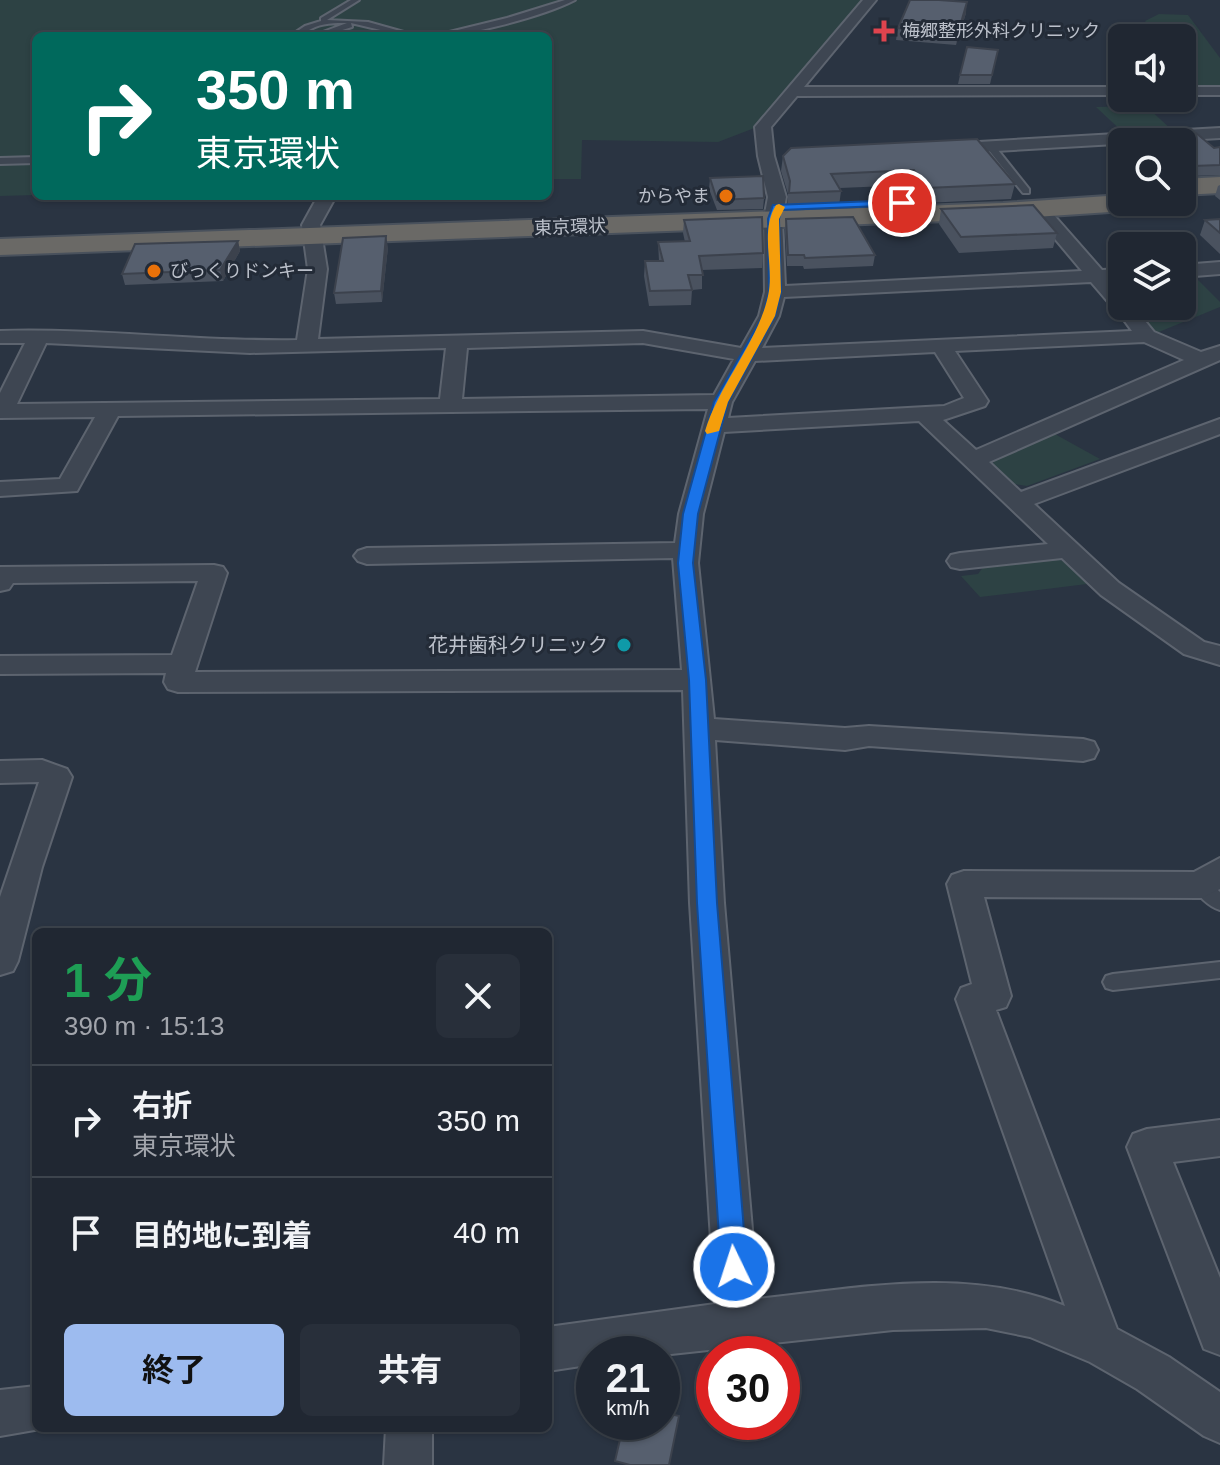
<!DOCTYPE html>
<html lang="ja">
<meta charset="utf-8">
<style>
body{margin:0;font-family:Helvetica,"Noto Sans JP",sans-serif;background:#282f3a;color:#f1f3f6;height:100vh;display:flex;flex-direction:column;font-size:30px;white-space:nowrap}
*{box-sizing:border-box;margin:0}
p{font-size:26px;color:#a2a5ac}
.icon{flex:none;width:44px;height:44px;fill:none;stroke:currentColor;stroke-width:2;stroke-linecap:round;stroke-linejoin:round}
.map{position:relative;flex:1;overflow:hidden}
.side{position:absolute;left:32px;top:928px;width:520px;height:504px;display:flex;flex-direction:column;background:#202732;border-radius:12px;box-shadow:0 2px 6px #0004,0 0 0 2px #3d444d}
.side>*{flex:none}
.hud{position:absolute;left:32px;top:32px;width:520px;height:168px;border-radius:12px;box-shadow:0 2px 6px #0004,0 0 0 2px #3d444d;background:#00695c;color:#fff;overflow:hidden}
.buttons{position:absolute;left:1108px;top:24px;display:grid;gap:16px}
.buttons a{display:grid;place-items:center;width:88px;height:88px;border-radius:12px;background:#202732;box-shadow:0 2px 6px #0004,0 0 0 2px #3d444d;font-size:40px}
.speed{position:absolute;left:576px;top:1336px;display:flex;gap:16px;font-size:40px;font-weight:700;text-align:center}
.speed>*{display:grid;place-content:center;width:104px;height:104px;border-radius:50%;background:#202732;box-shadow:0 2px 6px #0004,0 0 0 2px #3d444d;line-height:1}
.speed small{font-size:20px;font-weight:400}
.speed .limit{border:12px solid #d22;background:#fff;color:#111}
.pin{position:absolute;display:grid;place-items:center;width:68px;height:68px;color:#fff;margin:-34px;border:4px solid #fff;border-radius:50%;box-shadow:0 2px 8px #0007}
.me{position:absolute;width:88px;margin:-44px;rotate:356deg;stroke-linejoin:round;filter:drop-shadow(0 0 6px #0008)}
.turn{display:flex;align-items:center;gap:28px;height:168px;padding:0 32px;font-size:36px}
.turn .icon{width:104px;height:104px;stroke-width:2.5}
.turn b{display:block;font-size:56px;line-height:68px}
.round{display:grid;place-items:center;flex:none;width:84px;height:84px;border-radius:12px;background:#282f3a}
.headline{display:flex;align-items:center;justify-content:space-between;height:136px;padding:0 32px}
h1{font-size:48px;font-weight:700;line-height:60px;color:#1e9e55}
.cta{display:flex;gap:16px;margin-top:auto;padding:16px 32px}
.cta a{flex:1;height:92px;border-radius:12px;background:#9dbbef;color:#111;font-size:32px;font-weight:700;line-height:92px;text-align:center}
.cta a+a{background:#282f3a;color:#f1f3f6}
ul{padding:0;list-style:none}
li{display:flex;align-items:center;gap:24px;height:112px;padding:0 32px;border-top:2px solid #3d444d}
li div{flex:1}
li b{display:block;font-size:30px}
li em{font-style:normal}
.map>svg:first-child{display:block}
</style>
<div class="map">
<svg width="1220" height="1465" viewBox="0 0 1220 1465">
<rect width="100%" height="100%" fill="#2a3442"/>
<g fill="#2d4244">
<path d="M0,0h862l-105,127 -39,15 -136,-2 -1,39h-33v-143h-512v159l-36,1z"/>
<path d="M1159,14l29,1 32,43v31h-33l-5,-8v-43h-26l-11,-17z"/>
<path d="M1146,106l28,26 -48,3 -30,-28z"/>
<path d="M1194,276l26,26v5l-66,27 -22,-28h50v-29z"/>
<path d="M1053,433l47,26 -73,27 -13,-2 -21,-19 1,-6z"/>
<path d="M1054,558l14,5 19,21 -107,13 -19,-21 17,-2 6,-8z"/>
</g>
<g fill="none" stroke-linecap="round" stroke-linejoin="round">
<defs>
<g id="service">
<path d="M351,0h8l-32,20 41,2 50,14h-12l-55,-13 1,4 -29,9h-11l35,-13c-12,0 -25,0 -36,6 -9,4 -11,7 -21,7l15,-10 16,-5v-3z"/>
<path d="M565,0h10c-31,16 -106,36 -142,36l74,-18z"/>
<path d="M988,145h6l35,44v4h-6l-35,-44z"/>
<path d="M36,157v6l-36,1v-6z"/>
<path d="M1201,878l6,2 13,12v18c-11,-3 -23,-15 -28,-25l3,-5z"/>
<path d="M1220,962v16l-107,12 -7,-2 -3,-6 3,-6 7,-2z"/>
</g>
<g id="minor">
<path d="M863,0h13l-72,87h318v8l-325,1 -26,31 3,29 12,41 -4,22 3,67 297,-15 -52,-62 9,-5 6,1 57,65 20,-1v12h-11l11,13v12h10l-3,4h-14l-24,-28 -307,15 -5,19 -17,32 370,-17 -8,-11 10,-6 7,2 13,16 47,20 19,-6v14l-231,102 32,30 199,-73v15l-186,70 85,79 85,59 16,4v19l-36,-11 -83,-59 -39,-37 -102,11 -9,-2 -4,-6 4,-6 9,-2 88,-9 -129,-123 -195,11 -21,82 -5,49 16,156 131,9 24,-2 214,13 11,3 4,8 -4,8 -11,3 -214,-15 -24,4 -130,-10 9,163 34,396c101,-11 210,-33 307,7l-109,-307 5,-11 11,-4 -25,-100 5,-9 12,-4 230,1 26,-14v31l-19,9 -217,-1 27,99 -5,11 -10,3 121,319 52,28 51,35v51l-16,-7 -67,-47 -47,-27 -60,-25 -44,-9 -93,2 -231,25 -68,-1v10l-46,7v-44l167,-23 -25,-401 -7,-213 -505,2 -10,-3 -4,-7 2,-9 -166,1v-18l172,-1 26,-74 -185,2 -4,6 -9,2v-24l214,-2 9,2 4,6 -32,99 487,-2 -9,-112 -306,6 -9,-3 -4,-5 4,-5 9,-3 308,-5 4,-29 29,-105 -590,7 -41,75 -77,5v-14l60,-3 35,-62 -95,1v-25l25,-50h-25v-12c99,-3 198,11 297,9l11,-71 -6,-44 16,-29h18l-16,29 7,44 -9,70 325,-8 98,17 18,-32 6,-24 -1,-73 4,-22 -10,-41 -3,-29zM1144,342l40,18 -208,90 -33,-30 42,-14 3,-5 -33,-50zM46,343l204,10 196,-5 -6,51 -423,5zM643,343l91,16 -20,36 -252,4 5,-51zM935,352l29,46 -20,8 -216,12 4,-16 23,-41z"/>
<rect x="1182" y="87" width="38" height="8"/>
<path d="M1220,128v10l-276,16 -8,-5 8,-5z"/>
<path d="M1220,262v12l-38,3v-12z"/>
<path d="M42,760l25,9 5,8 -30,90 -24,94 -5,10 -13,4v-78l39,-115 -39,1v-22z"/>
<path d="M1220,1120v36l-47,6 47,116v77l-16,-6 -77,-202 6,-13 14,-5z"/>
<path d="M36,1386v42h10l-46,8v-46z"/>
<path d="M386,1428h46v37h-48z"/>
</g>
<g id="trunk">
<path d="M1220,177v16l-38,2v-16z"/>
<path d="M1122,195v7h31l-4,5 -9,3 -137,9 -1003,36v-16l1003,-36z"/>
</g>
</defs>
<use href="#service" stroke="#5d646f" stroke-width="4"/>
<use href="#minor" stroke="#5d646f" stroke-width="4"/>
<use href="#trunk" stroke="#49515c" stroke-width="4"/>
<use href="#service" fill="#3e4652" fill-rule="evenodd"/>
<use href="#minor" fill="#3e4652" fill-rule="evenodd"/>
<use href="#trunk" fill="#6a6966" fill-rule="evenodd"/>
</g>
<g fill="#4a525f">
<path d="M966,13l-10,32 -60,-5 2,-12z"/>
<path d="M998,50l-8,34h-32l2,-9z"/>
<path d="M1146,135l68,13 6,-1v28l-30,1 -8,-7v-27h-38z"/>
<path d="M791,148l224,36 -4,15 -87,4 -13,-18 -71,3 1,3 -2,15 -52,2 1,-14 -7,-23 2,-15z"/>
<path d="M710,178l54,20 -1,11 -46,1 -8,-21z"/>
<path d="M1220,185v15l-5,-4 3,-10z"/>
<path d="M941,209l116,24 -4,15 -94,5 -20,-29z"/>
<path d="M786,219l89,36 -2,11 -69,3 -1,-3h-16l-2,-36z"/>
<path d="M1220,219v35l-20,-19 5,-15z"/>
<path d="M684,220l79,33 -1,15 -60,2v19l-10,1 -1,15 -42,1 -5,-30 1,-15h14l-1,-19h27l-2,-9z"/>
<path d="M238,241l2,10 -17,30 -98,4 -3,-11z"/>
<path d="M388,247l-6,55 -46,2 -2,-11z"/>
</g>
<g fill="#3c424d">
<path d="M967,2l-1,11 -10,32 2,-12z"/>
<path d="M386,236l2,11 -6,55 -1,-11z"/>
<path d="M238,241l2,10 -17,30 -3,-11z"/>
</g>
<g fill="#565f6e" stroke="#3c424d" stroke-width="2">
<path d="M910,0h29l28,2 -9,31 -60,-5z"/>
<path d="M967,47l31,3 -6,25h-32z"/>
<path d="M1196,133l18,15 6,-1v18l-27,1 -8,-7h-3v-17h-28l-8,-7z"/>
<path d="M977,139l38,45 -89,4 -12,-18 -83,4 10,17 -52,2 1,-12 -7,-25 8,-8z"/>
<path d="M763,176l1,22 -47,2 -7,-22z"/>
<path d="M1033,205l24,28 -96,4 -20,-28z"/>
<path d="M762,217l1,36 -64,3 4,19h-15l4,15 -42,1 -5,-30h18l-5,-19 32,-1 -6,-21z"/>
<path d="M853,217l22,38 -70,3 -1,-3h-16l-2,-36z"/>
<path d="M1220,219v14l-15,-13z"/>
<path d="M386,236l-5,55 -47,2 9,-55z"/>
<path d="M238,241l-18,29 -98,4 13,-30z"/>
<path d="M662,1369l17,5 -9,40 9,2 -10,49h-39l-15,-4 9,-39h38z"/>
</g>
<path fill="#1a73e8" stroke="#114b97" stroke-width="2" d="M902,200l6,3 -2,2 -125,5 -2,9 2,73 -6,24 -47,86 -30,112 -5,49 13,117 11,223 30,364 -4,9 -9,4 -9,-4 -4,-9 -24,-364 -8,-223 -11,-117 5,-49 31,-112 49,-86 6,-24 -1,-73 5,-14z"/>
<path fill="#f59e0b" d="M779,204l6,3 -6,12 2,73 -6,24 -47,86 -9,29 -12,3 -2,-3c15,-48 53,-89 63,-135 7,-30 -9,-63 8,-91z"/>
<path fill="#e0444e" stroke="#232b37" stroke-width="3" d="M880 19h8v8h8v8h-8v8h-8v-8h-8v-8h8z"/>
<g fill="#e8710a" stroke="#232b37" stroke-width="3">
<circle cx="726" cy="196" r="8"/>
<circle cx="154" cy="271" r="8"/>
</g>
<circle fill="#0f9aa8" stroke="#232b37" stroke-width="3" cx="624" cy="645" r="8"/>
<g text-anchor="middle" stroke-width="6" stroke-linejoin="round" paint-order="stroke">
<g font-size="18" fill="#bcc1cb" stroke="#232b37" text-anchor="start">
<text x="902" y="37">梅郷整形外科クリニック</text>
<text x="710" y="202" text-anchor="end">からやま</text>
<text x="170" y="277">びっくりドンキー</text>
</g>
<g font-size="18" fill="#bcc1cb" stroke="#232b37">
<text transform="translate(570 227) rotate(-2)" y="6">東京環状</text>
</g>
<g font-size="20" fill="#bcc1cb" stroke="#232b37" text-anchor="end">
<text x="608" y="652">花井歯科クリニック</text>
</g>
</g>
</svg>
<div class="buttons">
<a><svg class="icon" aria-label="sound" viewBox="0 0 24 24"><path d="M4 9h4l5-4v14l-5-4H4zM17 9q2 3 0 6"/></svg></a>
<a><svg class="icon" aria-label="search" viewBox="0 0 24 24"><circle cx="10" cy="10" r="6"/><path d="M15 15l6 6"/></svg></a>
<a><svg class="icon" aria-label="layers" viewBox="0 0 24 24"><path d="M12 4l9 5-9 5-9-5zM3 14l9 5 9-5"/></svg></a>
</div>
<div class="speed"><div>21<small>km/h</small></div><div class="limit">30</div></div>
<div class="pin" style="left:902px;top:203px;background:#d93025"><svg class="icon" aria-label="arrive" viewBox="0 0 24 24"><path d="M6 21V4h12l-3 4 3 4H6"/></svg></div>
<svg class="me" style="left:734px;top:1267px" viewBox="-20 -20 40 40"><circle r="17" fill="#1a73e8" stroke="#fff" stroke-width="3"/><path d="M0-11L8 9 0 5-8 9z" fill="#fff"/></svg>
<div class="hud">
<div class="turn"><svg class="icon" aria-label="right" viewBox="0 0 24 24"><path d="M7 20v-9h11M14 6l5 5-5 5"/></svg><div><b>350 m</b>東京環状</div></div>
</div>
<section class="side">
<div class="headline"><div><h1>1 分</h1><p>390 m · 15:13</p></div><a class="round"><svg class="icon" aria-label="close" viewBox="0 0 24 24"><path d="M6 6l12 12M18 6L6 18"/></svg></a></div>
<ul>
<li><svg class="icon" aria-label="right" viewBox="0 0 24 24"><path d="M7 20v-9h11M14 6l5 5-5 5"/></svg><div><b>右折</b><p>東京環状</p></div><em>350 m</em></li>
<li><svg class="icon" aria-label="arrive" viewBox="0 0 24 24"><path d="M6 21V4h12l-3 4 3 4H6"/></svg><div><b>目的地に到着</b></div><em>40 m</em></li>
</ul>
<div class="cta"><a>終了</a><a>共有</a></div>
</section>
</div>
